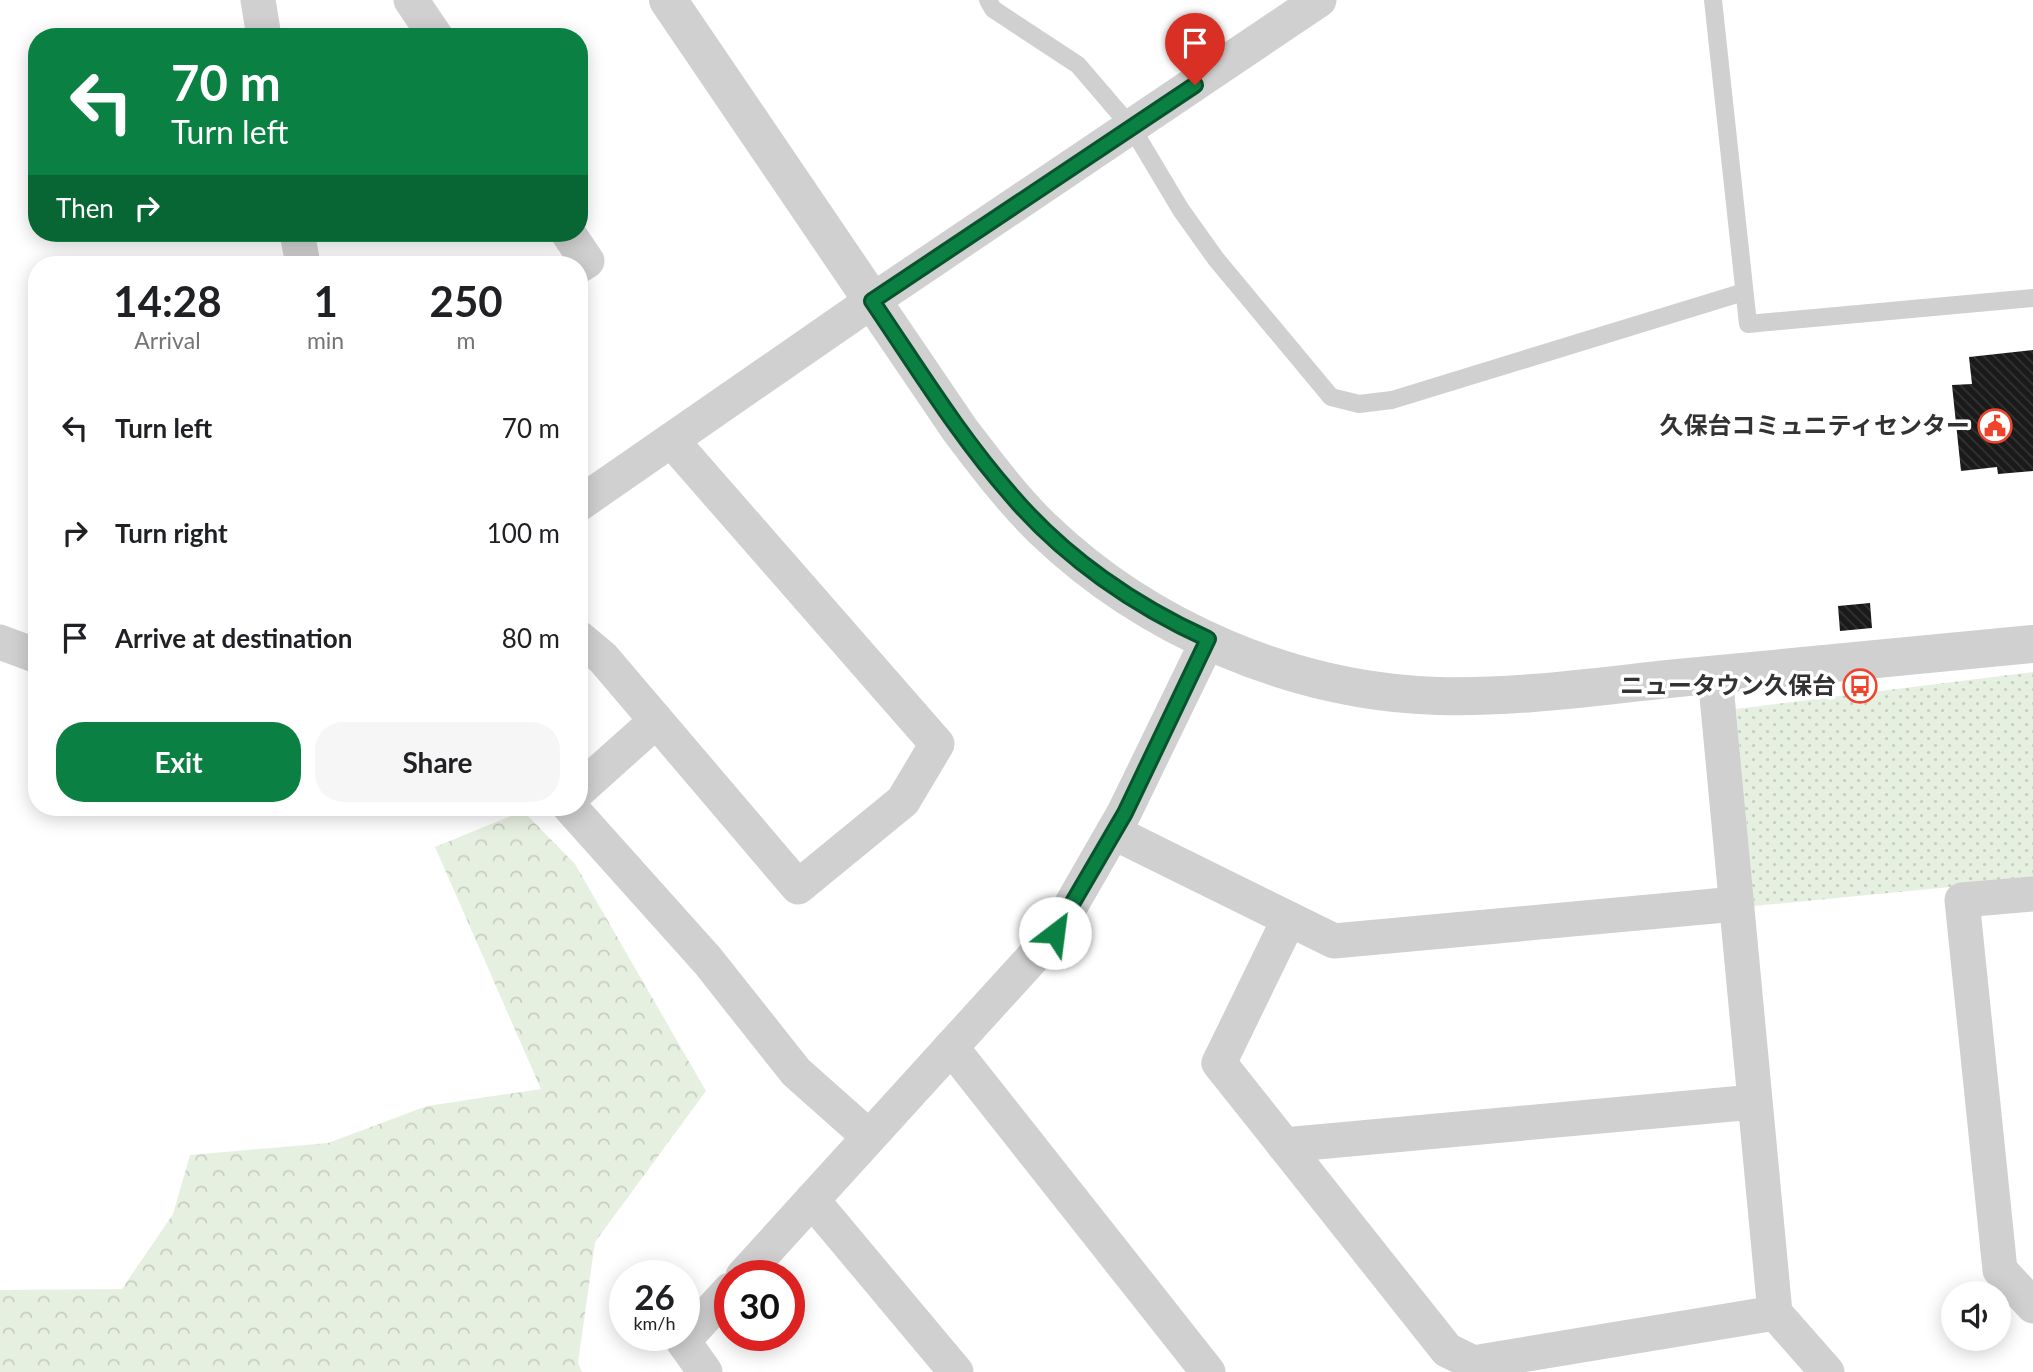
<!DOCTYPE html>
<meta charset="utf-8">
<style>
body{margin:0;font-family:Lato,"Noto Sans JP",sans-serif;background:#f6f6f6;color:#202124;height:100vh;display:flex;flex-direction:column;font-size:26px;white-space:nowrap}
*{box-sizing:border-box;margin:0}
p{font-size:23px;color:#757577}
.icon{flex:none;width:38px;height:38px;fill:none;stroke:currentColor;stroke-width:2;stroke-linecap:round;stroke-linejoin:round}
.map{position:relative;flex:1;overflow:hidden}
.sheet{position:absolute;left:28px;top:256px;width:560px;height:560px;display:flex;flex-direction:column;background:#fff;border-radius:28px;box-shadow:0 4px 18px #0003}
.sheet>*{flex:none}
.guide{position:absolute;left:28px;top:28px;width:560px;height:214px;border-radius:28px;box-shadow:0 4px 18px #0003;background:#0b8043;color:#fff;overflow:hidden}
.fabs{position:absolute;left:1941px;top:1281px;display:grid;gap:14px}
.fabs a{display:grid;place-items:center;width:70px;height:70px;border-radius:50%;background:#fff;box-shadow:0 4px 18px #0003;font-size:35px}
.speed{position:absolute;left:609px;top:1260px;display:flex;gap:14px;font-size:35px;font-weight:700;text-align:center}
.speed>*{display:grid;place-content:center;width:91px;height:91px;border-radius:50%;background:#fff;box-shadow:0 4px 18px #0003;line-height:1}
.speed small{font-size:18px;font-weight:400}
.speed .limit{border:10px solid #d22;background:#fff;color:#111}
.pin{position:absolute;display:grid;place-items:center;width:60px;height:60px;color:#fff;margin:-72px -30px;border-radius:50% 50% 50% 0;rotate:-45deg;box-shadow:0 0 7px #0007}
.pin .icon{rotate:45deg}
.me{position:absolute;width:77px;margin:-38px;rotate:30deg;stroke-linejoin:round;filter:drop-shadow(0 0 5px #0008)}
.turn{display:flex;align-items:center;gap:24px;height:147px;padding:0 28px;font-size:32px}
.turn .icon{width:91px;height:91px;stroke-width:2.5}
.turn b{display:block;font-size:49px;line-height:60px}
.then{display:flex;align-items:center;height:66px;padding:0 28px;background:#0003;gap:14px;font-size:26px}
.eta{display:flex;justify-content:space-evenly;align-items:center;height:119px;text-align:center}
.eta b{font-size:42px;font-weight:700;line-height:49px}
.action{display:flex;gap:14px;margin-top:auto;padding:14px 28px}
.action a{flex:1;height:80px;border-radius:28px;background:#0b8043;color:#fff;font-size:28px;font-weight:700;line-height:80px;text-align:center}
.action a+a{background:#f6f6f6;color:#202124}
ul{padding:0;list-style:none}
li{display:flex;align-items:center;gap:21px;height:105px;padding:0 28px}
li div{flex:1}
li b{display:block;font-size:26px}
li em{font-style:normal}
.map>svg:first-child{display:block}
</style>
<div class="map">
<svg width="2033" height="1372" viewBox="0 0 2033 1372">
<defs>
<pattern id="grass-dots" width="8" height="8" patternUnits="userSpaceOnUse" patternTransform="scale(1.75)"><rect width="8" height="8" fill="#e6f0e1"/><path d="M2 2h.1M6 6h.1" fill="none" stroke="#c6cec2" stroke-width="1.8" stroke-linecap="round"/></pattern>
<pattern id="forest-crowns" width="20" height="18" patternUnits="userSpaceOnUse" patternTransform="scale(1.75)"><rect width="20" height="18" fill="#e6f0e1"/><path d="M2 6a3 3 0 1 1 6 0M12 15a3 3 0 1 1 6 0" fill="none" stroke="#c6cec2"/></pattern>
<pattern id="building-back-hatch" width="6" height="6" patternUnits="userSpaceOnUse" patternTransform="scale(1.75)"><rect width="6" height="6" fill="#1a1a1a"/><path d="M-1 5l2 2M0 0l6 6M5-1l2 2" fill="none" stroke="#333"/></pattern>
</defs>
<rect width="100%" height="100%" fill="#fff"/>
<path fill="url(#grass-dots)" d="M2033,672v207l-279,27 -18,-197z"/>
<path fill="url(#forest-crowns)" d="M523,811l52,53 131,227 -111,151 -17,121 4,9h-582v-82l122,-1 51,-75 17,-59 138,-12 99,-37 114,-17 -106,-242z"/>
<g fill="url(#building-back-hatch)">
<path d="M2033,350v121l-35,3 -1,-7 -36,4 -9,-86 20,-1 -3,-27z"/>
<path d="M1870,603l2,25 -32,3 -2,-25z"/>
</g>
<g fill="none" stroke-linecap="round" stroke-linejoin="round">
<g stroke="#d0d0d0" stroke-width="18">
<path d="M988,0l5,9 85,56 54,63 49,82 35,49 115,138 28,7 33,-4 352,-108"/>
<path d="M1713,0l35,324 285,-26"/>
</g>
<g stroke="#d0d0d0" stroke-width="35">
<path d="M258,0l6,37"/>
<path d="M411,0l25,37"/>
<path d="M297,233l6,31"/>
<path d="M568,233l19,28 -8,5"/>
<path d="M579,504l293,-203 447,-301"/>
<path d="M579,638l24,20 195,229 105,-86 34,-57 -265,-303"/>
<path d="M0,642l37,14"/>
<path d="M1715,675l60,638 52,59"/>
<path d="M579,790l77,-69"/>
<path d="M570,807l138,154 88,111 72,64"/>
<path d="M1113,832l221,109 402,-37"/>
<path d="M2033,894l-71,6 38,370 33,36"/>
<path d="M1289,919l-70,144 228,287 26,13 302,-50"/>
<path d="M951,1047l257,325"/>
<path d="M1284,1145l470,-43"/>
<path d="M812,1200l144,172"/>
<path d="M743,1276l312,-343 69,-120 84,-173"/>
<path d="M705,1372l-22,-31 47,-51"/>
</g>
<path stroke="#d0d0d0" stroke-width="38" d="M668,0l292,430c26,34 52,69 83,99 104,100 251,163 396,167 79,2 160,-10 239,-18 118,-11 237,-23 355,-34"/>
</g>
<g fill="none" stroke-linecap="round" stroke-linejoin="round">
<defs>
<path id="route" d="M1055,933l70,-120 83,-174c-73,-33 -143,-81 -196,-143 -53,-60 -95,-129 -140,-195l323,-216"/>
</defs>
<use href="#route" stroke="#07532c" stroke-width="18"/>
<use href="#route" stroke="#0b8043" stroke-width="12"/>
</g>
<defs>
<symbol id="civic-ring" viewBox="-11 -11 22 22"><circle r="9.5" fill="#fff" stroke="#f1442d" stroke-width="1.5"/><path d="M-.6-6.5H3V-4.5H.6V-3L4-1V1h2V6H-6V1h2V-1L-.6-3ZM-1.2 2.5V6h2.4V2.5Z" fill="#f1442d"/></symbol>
<symbol id="bus-ring" viewBox="-11 -11 22 22"><circle r="9.5" fill="#fff" stroke="#f1442d" stroke-width="1.5"/><path d="M-5-6H5V4H4V6H2V4H-2V6H-4V4H-5ZM-3.5-4V0h7V-4ZM-3.5 1.2v1.5H-2V1.2ZM2 1.2v1.5H3.5V1.2Z" fill="#f1442d"/></symbol>
</defs>
<g fill-rule="evenodd">
<use href="#civic-ring" x="1976" y="407" width="38" height="38"/>
<use href="#bus-ring" x="1841" y="667" width="38" height="38"/>
</g>
<g text-anchor="middle" stroke-width="7" stroke-linejoin="round" paint-order="stroke">
<g font-size="24" font-weight="bold" fill="#333" stroke="#fff" text-anchor="end">
<text x="1970" y="434">久保台コミュニティセンター</text>
<text x="1836" y="694">ニュータウン久保台</text>
</g>
</g>
</svg>
<div class="fabs">
<a><svg class="icon" aria-label="sound" viewBox="0 0 24 24"><path d="M4 9h4l5-4v14l-5-4H4zM17 9q2 3 0 6"/></svg></a>
</div>
<div class="speed"><div>26<small>km/h</small></div><div class="limit">30</div></div>
<div class="pin" style="left:1195px;top:85px;background:#d93025"><svg class="icon" aria-label="arrive" viewBox="0 0 24 24"><path d="M6 21V4h12l-3 4 3 4H6"/></svg></div>
<svg class="me" style="left:1055px;top:933px" viewBox="-20 -20 40 40"><circle r="19" fill="#fff"/><path d="M0-13L10 11 0 6-10 11z" fill="#0b8043"/></svg>
<div class="guide">
<div class="turn"><svg class="icon" aria-label="left" viewBox="0 0 24 24"><path d="M17 20v-9H6M10 6l-5 5 5 5"/></svg><div><b>70 m</b>Turn left</div></div>
<div class="then">Then<svg class="icon" aria-label="right" viewBox="0 0 24 24"><path d="M7 20v-9h11M14 6l5 5-5 5"/></svg></div>
</div>
<section class="sheet">
<div class="eta">
<div><b>14:28</b><p>Arrival</p></div>
<div><b>1</b><p>min</p></div>
<div><b>250</b><p>m</p></div>
</div>
<ul>
<li><svg class="icon" aria-label="left" viewBox="0 0 24 24"><path d="M17 20v-9H6M10 6l-5 5 5 5"/></svg><div><b>Turn left</b></div><em>70 m</em></li>
<li><svg class="icon" aria-label="right" viewBox="0 0 24 24"><path d="M7 20v-9h11M14 6l5 5-5 5"/></svg><div><b>Turn right</b></div><em>100 m</em></li>
<li><svg class="icon" aria-label="arrive" viewBox="0 0 24 24"><path d="M6 21V4h12l-3 4 3 4H6"/></svg><div><b>Arrive at destination</b></div><em>80 m</em></li>
</ul>
<div class="action"><a>Exit</a><a>Share</a></div>
</section>
</div>
